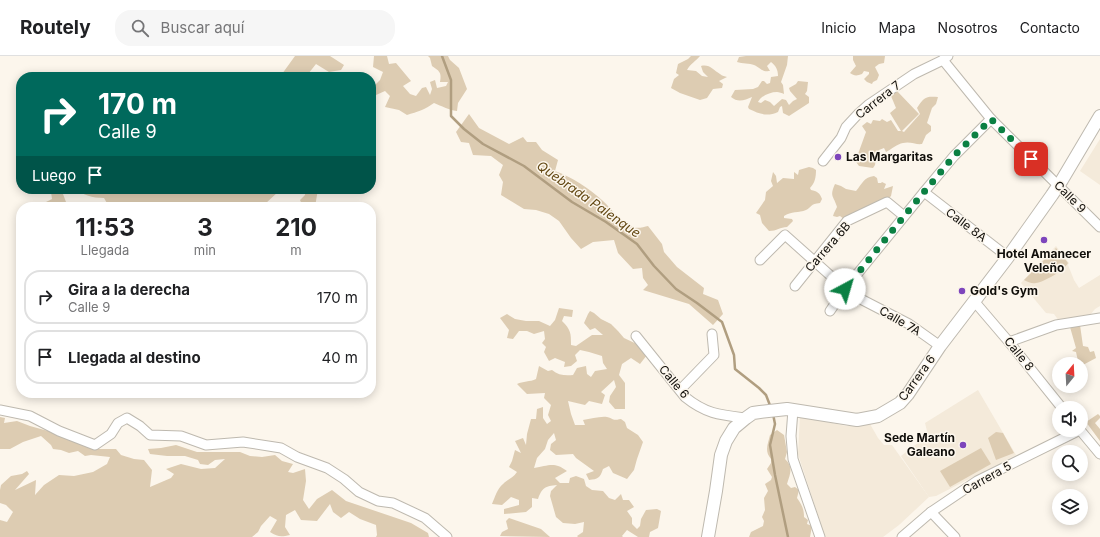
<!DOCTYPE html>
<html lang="es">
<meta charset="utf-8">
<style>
body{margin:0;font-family:Inter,sans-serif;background:#f6f6f6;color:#202124;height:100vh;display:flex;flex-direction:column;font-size:15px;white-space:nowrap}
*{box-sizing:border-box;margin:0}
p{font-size:13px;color:#757577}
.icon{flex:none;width:22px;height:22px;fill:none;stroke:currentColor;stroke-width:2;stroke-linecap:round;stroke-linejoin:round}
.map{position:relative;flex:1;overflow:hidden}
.panel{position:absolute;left:16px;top:146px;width:360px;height:196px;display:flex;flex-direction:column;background:#fff;border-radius:16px;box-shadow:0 2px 10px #0003}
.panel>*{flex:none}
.guide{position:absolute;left:16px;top:16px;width:360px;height:122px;border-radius:16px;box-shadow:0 2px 10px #0003;background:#00695c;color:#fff;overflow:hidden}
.needle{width:26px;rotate:18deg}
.controls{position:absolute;left:1052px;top:301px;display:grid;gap:8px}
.controls a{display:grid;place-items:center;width:36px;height:36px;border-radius:50%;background:#fff;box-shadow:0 2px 10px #0003;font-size:20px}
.pin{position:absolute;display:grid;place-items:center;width:34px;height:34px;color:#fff;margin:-17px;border-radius:8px;box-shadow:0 2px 6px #0006}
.me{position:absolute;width:44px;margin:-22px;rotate:39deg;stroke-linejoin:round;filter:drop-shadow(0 0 3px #0008)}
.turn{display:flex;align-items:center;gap:14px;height:84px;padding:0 16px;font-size:18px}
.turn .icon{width:52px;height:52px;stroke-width:2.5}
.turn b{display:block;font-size:28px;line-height:34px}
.then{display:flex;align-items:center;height:38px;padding:0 16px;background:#0003;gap:8px;font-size:15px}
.eta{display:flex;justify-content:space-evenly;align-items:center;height:68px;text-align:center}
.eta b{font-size:24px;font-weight:700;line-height:28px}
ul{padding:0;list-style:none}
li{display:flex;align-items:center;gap:12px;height:54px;margin:0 8px 6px;padding:0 8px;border:2px solid #e0e0e0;border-radius:16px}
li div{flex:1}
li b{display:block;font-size:15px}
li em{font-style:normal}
header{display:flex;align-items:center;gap:24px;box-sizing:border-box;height:56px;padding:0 20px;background:#fff;border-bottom:1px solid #e0e0e0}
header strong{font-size:19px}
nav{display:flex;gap:22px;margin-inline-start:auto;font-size:14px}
.search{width:280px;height:36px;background:#f6f6f6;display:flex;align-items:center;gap:10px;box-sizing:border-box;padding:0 14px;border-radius:16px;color:#757577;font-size:15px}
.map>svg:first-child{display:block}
</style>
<header>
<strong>Routely</strong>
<div class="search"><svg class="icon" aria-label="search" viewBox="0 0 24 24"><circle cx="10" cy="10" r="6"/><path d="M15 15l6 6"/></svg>Buscar aquí</div>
<nav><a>Inicio</a><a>Mapa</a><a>Nosotros</a><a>Contacto</a></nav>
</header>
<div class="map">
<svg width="1100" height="481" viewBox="0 0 1100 481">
<rect width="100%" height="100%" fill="#fcf6ec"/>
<g fill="#f4eada">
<path d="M1100,83v46l-20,-14z"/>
<path d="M1056,190l13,17 -1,2 6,15 5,8 21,-13v31l-5,3 -5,6 -31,6 -5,-7 -8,-1 -25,-30z"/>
<path d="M978,334l38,65 -80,41 -7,1 -28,-41 27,-21 -3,-12z"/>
<path d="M800,360l46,10 24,-2 8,14 6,7h8l37,52 -30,28 -16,12h-58l-27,-83z"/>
</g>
<g fill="#ddccb2">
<path d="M295,0h35l14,9 -3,5 -12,2 -13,-8 -8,10 -1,3h-24l-1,-3z"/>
<path d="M374,0h13l2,8 7,-1 15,18 -8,5 7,8 6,2 6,-8 4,-1 4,8 2,-6 -2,-7 5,-2 2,8 9,-2 2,-4h-8c2,-10 -1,-11 -8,-16l-2,-8 -2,-2h20l2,4 9,8 8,21 -9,14 -1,8c-9,-1 -15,-5 -23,-8 -8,6 -17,9 -27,12l-8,-5 -14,-3 5,-11 -5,-5 -9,4 -4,-7 8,-8 3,-8 -10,-5z"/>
<path d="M691,0h9c-4,5 -10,8 -13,14l9,1 6,5 6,1 -5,-5 -2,-6c9,-2 12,4 19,8 2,2 5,2 7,3l-8,4 4,3 -1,4 -9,1 -6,9 -7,2 -20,-7 -9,-5 3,-9 5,-4 -3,-2 2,-9 10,-5z"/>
<path d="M746,0h42l-1,9 -6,17 2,3 1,9c-2,-1 -5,-2 -7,-2 -7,0 -16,4 -19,10l3,1 4,-3 5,2 4,4 8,-7 4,1 3,5 4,-4 4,-2 -7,-8 -1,-3 7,-4 2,-3 10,1 -1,9 -2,3 4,3v6l-20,13 -6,-3 -1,-7 -2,1 -2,5c-11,5 -18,2 -29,-3l-1,-2 4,-10c-7,3 -14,6 -21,0l4,-7 18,-1 5,-2 4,-6h2l3,3 3,-1 1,-6 7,-1c0,-6 -2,-10 -7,-14l-4,4 3,5c-9,1 -9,-3 -16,-6 -4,-2 -12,-1 -17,-3l2,-5z"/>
<path d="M853,0h32l-1,7 -5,1 -4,3 4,8 -2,5 -4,2 -1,2 -5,-2 -3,-3 5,-5v-2l-5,-1 -2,3c-5,2 -8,2 -12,-1l6,-7 -3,-6z"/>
<path d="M897,35l22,23 -17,17 2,1 16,-18 -3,-6c7,-11 9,-12 21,-11l-2,7 -4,4 -5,15 4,3v5l-5,4 -4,9c-6,1 -12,-3 -19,-1 -6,1 -11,6 -17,9l-2,-4 -5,2 -3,7 -1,8 -2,3 -14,-2 -5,-7 4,-5 8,-22 -4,-6 5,-4 4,2 2,-4 7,1 2,-2 5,3 4,-2 7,11h3l-11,-18 6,-5 -5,-12z"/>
<path d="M469,58l10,14 30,16 14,-7 4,5h9l6,8 16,10 -3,11c17,6 34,17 48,30 10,9 16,21 30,26 4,2 11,0 15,-1l14,18 2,8 13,15 27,21 -1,6 15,6 5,14 -10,11 -24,-21 -46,-14 5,-5 -5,-7 -1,-10 -9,1 -15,-16 -4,-13 -21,2 -12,7 -10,-11 -12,-17 -10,-7 -13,-4 -12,-1 -23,-14 2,-13 -4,-7 4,-10 -12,-9 -18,-1 -4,-12 -8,-1 -5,-10z"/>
<path d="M809,111l4,1 3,2c0,7 -1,13 -6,18l1,2c6,1 9,3 11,9l-2,4c-10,1 -8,4 -14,7 -7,3 -15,1 -22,6v2l8,1 1,2 -6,6c-7,0 -10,4 -18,4l-7,-8 -2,-8 -4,-2 9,-13 1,-8 7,-6 -2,-5 2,-9 3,4 1,7 6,-5 11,1v-7l4,3 1,-5z"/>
<path d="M874,120l3,2 1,5h3l1,-1 4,2 -2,5 9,-3 -2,10 -5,5 -42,18 -4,-3 -3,1 -4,-1 1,-3 3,-6c-3,-11 -8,-10 -2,-23l6,2 5,3 10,2c6,-7 8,-14 18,-15z"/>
<path d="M74,133h212l3,2h-10l-14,13 -8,3h-153l4,-2 -4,-7c-13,0 -19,-3 -30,-9z"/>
<path d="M305,133h13l-3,18h-12l-3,-7 5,-5z"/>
<path d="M51,136l12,2 3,8 5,5h-29l2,-4 8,-4z"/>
<path d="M1056,192l12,15c-3,7 -24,19 -32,20 -4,1 -8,-1 -12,-3z"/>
<path d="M559,252l14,2 -1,7 -8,-1 -2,5c9,9 9,12 9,24l5,1 16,-11h11l-8,-7 -5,2 -6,-7 4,-9 2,-3 4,2 7,6 10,5 7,7 6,7 17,8 6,9 -7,9 -9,-6 -9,6 -3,11 6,8v26h-10l-6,-7 1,-6 6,-9 -2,-7 -13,12 4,3 -3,9 -13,-3 -4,4 -17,-4 3,13 4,11h10l-2,-5c8,-1 17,-4 24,-3 8,2 4,4 14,2l4,3 2,6 11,7 5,7 -6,17 -3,11 -7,9 -14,-6 -4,-7 -6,3c-3,9 -5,10 -14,11l-3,-6 8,-3 -18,-13 -3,-4 -17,1 -6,-5 1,-6 5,-4 -2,-7 -6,7 -3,9 -8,9 -3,10c14,-2 20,-7 33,3l-12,7 5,5h9l1,-5 6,-2 8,3 2,7 6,4 11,1 6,7 6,2 6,-6 2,6h6l5,7 -7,4 5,7v6l5,5 3,-3 1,-7 5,-9 11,-1 4,2 -3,17 -8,4 -1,5h-11l-11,-7 -5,6 1,1h-45l-1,-1 6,-4 1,-10 -9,2 -12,-1 -7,-6 -6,-21 1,-5 6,-6c-12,1 -15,3 -19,14l-6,-1v9l-6,5 -22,2v-5l15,-4v-5l-8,-3 -9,8 -10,-1c3,-7 5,-15 11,-20 5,-5 9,-5 14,-12l-8,-5 3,-6 3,-11 6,3 -6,-12 8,-3 3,7 1,-11 4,-15h5l1,-10 6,-2v11l4,6 4,-3 -3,-6 3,-10 -7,-7 1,-5 -18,1 -10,-10c6,-3 13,-2 19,-5l3,-13 9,5 4,-1c6,5 13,6 21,5l4,-7 9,-2 1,8 4,3 4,-6 12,-2 -4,-6 -1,-7 -13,-4 -9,-2 -5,5 2,6 -6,5 -7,1 1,-5 -10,-4 -6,3 -5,-9 2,-5 -4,-4 3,-4 -1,-8 -10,3 -7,-3h-8l-6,8 -6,-1 2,-8 -9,-12 7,-4 8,5 11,2h13l11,5 5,-6z"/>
<path d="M1080,269l3,21 5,1 2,5 4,-1 2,7 -15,8v-2h-8l5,-3 -2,-9 -4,-1 4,-3 -6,-21z"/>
<path d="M1098,358l2,2v2l-5,5 5,6v12l-14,-19z"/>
<path d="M0,361l5,1 -1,5 13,-2 13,5 18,5 46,18h22l5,6 13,4 10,1 8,10 -2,17 21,-9 3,-4 -8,-5 15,-5 20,5 14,-1 10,-9 -10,1 -7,5 -8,-1 -2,-4 -13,-4h-18l-17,-2 -2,-5 13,-1 15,-3 21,7h43l10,4 12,1 13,-2 7,6 11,3 -5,8 5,1 12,-4 1,12 -3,19 6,9 8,-10 15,-9 14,11 65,22 17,10 1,4h-53l1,-2 -1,-10 -16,-6 -11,-7 -8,6 -8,-6 -3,-8 -13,17 -16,-1 -6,-10 -9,5 -1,12 5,8c-9,2 -12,2 -20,-3l7,-12 -7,-4 -9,10 -3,6 -6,5h-252v-17l7,2 6,-10 -7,-7 -6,-2v-13l1,-5 10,-9 11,-2 5,-3 2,3 -14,16 21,-10 -1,15 9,-10 15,-10 15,1 19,-4 14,-8 3,-7 -19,-2 -6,1 -7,-5 -9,2 -8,-3 -8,-1 -2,-4 -10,-9 -18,6 -13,7h-10z"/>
<path d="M777,374l7,5 3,17 -2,7c9,8 5,15 2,25l4,4 4,-1 4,3 -2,8c5,7 7,11 7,19l4,3 -1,4 5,2 -2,11h-61l2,-5 12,-6 1,-5 -2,-4 3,-7 -1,-12 4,-7 -3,-7 6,-4 1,-3 -5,-8 4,-6v-4c-7,-8 -3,-15 -1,-24z"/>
<path d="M996,376l7,1 11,20 -18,7 -8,-22z"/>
<path d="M981,392l10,16 -41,23 -10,-16z"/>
<path d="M509,462l32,11 9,8 -50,-1 2,-4 6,-3 -2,-8z"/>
</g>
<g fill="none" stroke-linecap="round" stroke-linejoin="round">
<g stroke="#b09e80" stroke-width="2.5">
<path d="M442,0l9,24v36l13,13 19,15 41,22 48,36 34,20 31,22 17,22 22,23 21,14 25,19 12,33 1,14 24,19 7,7 5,13"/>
<path d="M773,358l2,10 -5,21 5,30 13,62"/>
</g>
<defs>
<g id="minor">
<path d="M943,4l48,59 109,108"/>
<path d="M823,105l18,-23 5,-11 13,-14 9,-8 46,-31 29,-14 5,-4"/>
<path d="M924,136l84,65"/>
<path d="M760,204l25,-25 66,59 58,30 31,22"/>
<path d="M795,230l52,-65 40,-19 17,14"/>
<path d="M974,245l35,41 53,66"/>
<path d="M830,255l15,-22 79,-97 30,-36 37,-37"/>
<path d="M636,280l49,61c21,17 35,18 61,21"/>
<path d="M1009,286l47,-17 44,-7"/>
<path d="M680,334l34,-35 -2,-21"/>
<path d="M0,354l30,6 29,15 36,14 16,-11 7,-11 9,-5 13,8 10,9 31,1 25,9 37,-3 38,6 16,9 30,11 17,11 15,13 19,9 15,2 32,15 22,19"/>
<path d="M793,354l-2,26 2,23 27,78"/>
<path d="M1080,374l20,24"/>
<path d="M931,456l24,25"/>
<path d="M902,481l29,-25 46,-31 103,-51"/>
</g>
<path id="secondary" d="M708,481l8,-46 5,-36 5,-14 8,-13 12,-10 7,-5 7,-1 27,-3 70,11 21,-4 22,-13 8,-9 32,-48 68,-89 44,-62 10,-15 38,-64"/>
</defs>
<use href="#minor" stroke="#beb9af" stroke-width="11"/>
<use href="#secondary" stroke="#beb9af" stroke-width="14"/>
<use href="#minor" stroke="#fff" stroke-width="9"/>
<use href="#secondary" stroke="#fff" stroke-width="12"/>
</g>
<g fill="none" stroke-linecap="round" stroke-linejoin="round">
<path stroke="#0b8043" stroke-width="7" stroke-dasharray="0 12.6" d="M845,233l69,-85 40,-48 37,-37 40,40"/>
</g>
<g fill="#7d45bc" stroke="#fcf6ec" stroke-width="1.5">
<circle cx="838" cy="101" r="4"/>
<circle cx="1044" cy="184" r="4"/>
<circle cx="962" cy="235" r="4"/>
<circle cx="963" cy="389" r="4"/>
</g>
<g text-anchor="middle" stroke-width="3" stroke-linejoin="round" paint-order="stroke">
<g font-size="12" fill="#100e0a" stroke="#fcf6ec">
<text transform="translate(878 44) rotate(-38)" y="4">Carrera 7</text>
<text transform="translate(1070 141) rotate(45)" y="4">Calle 9</text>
<text transform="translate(966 169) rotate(37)" y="4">Calle 8A</text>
<text transform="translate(828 191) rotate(-49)" y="4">Carrera 6B</text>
<text transform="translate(900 265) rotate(30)" y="4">Calle 7A</text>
<text transform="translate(1019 298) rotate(51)" y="4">Calle 8</text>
<text transform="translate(917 322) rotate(-54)" y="4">Carrera 6</text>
<text transform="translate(674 326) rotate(50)" y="4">Calle 6</text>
<text transform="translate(987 422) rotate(-29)" y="4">Carrera 5</text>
</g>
<g font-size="12" font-weight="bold" fill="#100e0a" stroke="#fcf6ec" text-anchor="start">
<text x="846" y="105">Las Margaritas</text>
<text x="1044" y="202" text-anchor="middle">Hotel Amanecer<tspan x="1044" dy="14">Veleño</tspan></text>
<text x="970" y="239">Gold's Gym</text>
<text x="955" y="386" text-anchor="end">Sede Martín<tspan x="955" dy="14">Galeano</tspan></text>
</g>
<g font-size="13" font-style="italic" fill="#634813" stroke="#fcf6ec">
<text transform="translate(589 143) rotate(35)" y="5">Quebrada Palenque</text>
</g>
</g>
</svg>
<div class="controls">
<a><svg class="needle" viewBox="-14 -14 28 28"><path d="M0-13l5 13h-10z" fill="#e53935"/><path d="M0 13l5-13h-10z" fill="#757577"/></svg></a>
<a><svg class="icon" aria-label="sound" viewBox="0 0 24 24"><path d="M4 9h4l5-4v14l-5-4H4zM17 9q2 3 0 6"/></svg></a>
<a><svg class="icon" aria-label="search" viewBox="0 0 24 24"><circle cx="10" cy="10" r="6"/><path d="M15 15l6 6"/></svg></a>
<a><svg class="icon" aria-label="layers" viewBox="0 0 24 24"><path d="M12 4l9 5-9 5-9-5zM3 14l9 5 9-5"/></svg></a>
</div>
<div class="pin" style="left:1031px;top:103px;background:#d93025"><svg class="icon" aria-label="arrive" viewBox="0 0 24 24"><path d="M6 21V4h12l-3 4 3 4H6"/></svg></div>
<svg class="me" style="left:845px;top:233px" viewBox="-20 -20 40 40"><circle r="19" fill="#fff"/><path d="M0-13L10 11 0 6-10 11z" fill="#0b8043"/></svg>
<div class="guide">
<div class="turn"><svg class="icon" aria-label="right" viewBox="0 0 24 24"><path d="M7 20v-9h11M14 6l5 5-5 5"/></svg><div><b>170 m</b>Calle 9</div></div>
<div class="then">Luego<svg class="icon" aria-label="arrive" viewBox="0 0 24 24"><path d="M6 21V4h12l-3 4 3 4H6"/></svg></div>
</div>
<section class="panel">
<div class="eta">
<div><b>11:53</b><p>Llegada</p></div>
<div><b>3</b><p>min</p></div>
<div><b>210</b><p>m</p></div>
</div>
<ul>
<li><svg class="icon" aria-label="right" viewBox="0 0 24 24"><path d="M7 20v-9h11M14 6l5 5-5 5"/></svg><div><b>Gira a la derecha</b><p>Calle 9</p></div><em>170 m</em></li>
<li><svg class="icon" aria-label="arrive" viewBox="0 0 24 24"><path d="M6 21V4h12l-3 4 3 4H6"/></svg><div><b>Llegada al destino</b></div><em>40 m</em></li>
</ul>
</section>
</div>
